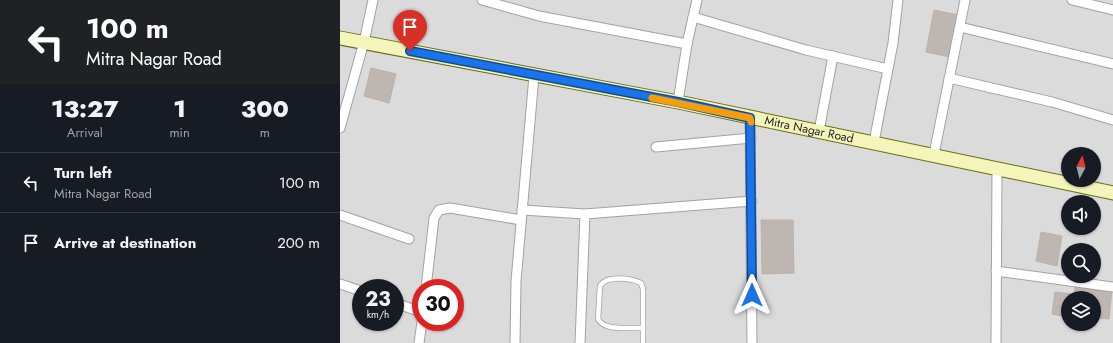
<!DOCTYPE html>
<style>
body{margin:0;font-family:Jost,sans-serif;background:#242831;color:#f1f3f6;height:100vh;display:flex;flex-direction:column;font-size:15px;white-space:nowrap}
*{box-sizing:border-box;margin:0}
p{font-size:13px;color:#9ea1a6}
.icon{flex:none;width:22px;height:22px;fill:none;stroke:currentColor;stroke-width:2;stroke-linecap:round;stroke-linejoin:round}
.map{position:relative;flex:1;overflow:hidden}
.details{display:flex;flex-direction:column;background:#171b24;width:340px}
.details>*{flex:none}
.top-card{background:#202124;color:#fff;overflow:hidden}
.needle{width:26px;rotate:7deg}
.buttons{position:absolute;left:721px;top:147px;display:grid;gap:8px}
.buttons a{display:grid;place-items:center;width:40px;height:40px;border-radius:50%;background:#171b24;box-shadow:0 1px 3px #0004;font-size:20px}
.speed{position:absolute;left:12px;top:279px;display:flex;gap:8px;font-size:20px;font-weight:700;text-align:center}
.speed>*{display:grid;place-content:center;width:52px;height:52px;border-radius:50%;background:#171b24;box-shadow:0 1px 3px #0004;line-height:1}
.speed small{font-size:10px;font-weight:400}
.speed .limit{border:6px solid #d22;background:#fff;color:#111}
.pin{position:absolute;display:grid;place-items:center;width:34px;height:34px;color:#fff;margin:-41px -17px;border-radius:50% 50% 50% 0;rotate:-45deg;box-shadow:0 0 4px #0007}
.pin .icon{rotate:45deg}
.me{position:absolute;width:44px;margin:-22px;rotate:0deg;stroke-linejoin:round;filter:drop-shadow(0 0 3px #0008)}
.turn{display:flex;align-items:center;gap:14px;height:84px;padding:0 20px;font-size:18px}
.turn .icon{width:52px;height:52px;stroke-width:2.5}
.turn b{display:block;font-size:28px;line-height:34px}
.eta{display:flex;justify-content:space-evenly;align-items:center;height:68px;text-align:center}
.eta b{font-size:24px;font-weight:800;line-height:28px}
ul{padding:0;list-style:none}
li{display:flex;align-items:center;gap:12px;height:60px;padding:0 20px;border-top:1px solid #363941}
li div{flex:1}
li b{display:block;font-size:15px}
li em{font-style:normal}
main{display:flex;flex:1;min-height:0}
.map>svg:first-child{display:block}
</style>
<main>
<section class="details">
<div class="top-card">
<div class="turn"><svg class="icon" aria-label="left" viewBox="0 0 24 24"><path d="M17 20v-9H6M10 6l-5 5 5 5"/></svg><div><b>100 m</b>Mitra Nagar Road</div></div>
</div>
<div class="eta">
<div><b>13:27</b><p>Arrival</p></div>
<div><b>1</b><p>min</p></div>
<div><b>300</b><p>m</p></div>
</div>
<ul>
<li><svg class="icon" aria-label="left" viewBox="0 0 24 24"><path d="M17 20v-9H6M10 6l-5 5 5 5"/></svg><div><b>Turn left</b><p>Mitra Nagar Road</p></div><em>100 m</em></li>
<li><svg class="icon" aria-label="arrive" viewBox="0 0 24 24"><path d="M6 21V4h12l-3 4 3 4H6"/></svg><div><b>Arrive at destination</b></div><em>200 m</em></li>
</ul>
</section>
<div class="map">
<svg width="773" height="343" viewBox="0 0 773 343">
<rect width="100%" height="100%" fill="#eeeae4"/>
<path fill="#dcdbdb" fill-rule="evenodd" d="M0,0h773v343h-773zM728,154h26v26h-26zM728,202h26v26h-26zM728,250h26v26h-26zM21,288h34v34h-34zM81,288h34v34h-34zM728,298h26v26h-26z"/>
<g fill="#beb6b1" stroke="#bfb1a8">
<path d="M594,10l24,5 -8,42 -24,-5z"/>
<path d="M31,68l25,6 -7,29 -25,-7z"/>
<path d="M421,220h32l1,53 -32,1z"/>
<path d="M701,232l21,4 -5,30 -21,-5z"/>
<path d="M735,285l37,4 -3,30 -15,-1v-20h-20z"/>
<path d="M715,292l16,2 -1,4h-2l-1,19 -15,-3z"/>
</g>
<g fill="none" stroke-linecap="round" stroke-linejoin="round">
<defs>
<path id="lane" d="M302,328c-12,-1 -37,4 -44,-9l2,-33c6,-11 31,-8 41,-3l2,6v54"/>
<g id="street">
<path d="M142,0l57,16 148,28"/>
<path d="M732,0l41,10"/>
<path d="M353,17l113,33 82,19"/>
<path d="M620,27l153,37"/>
<path d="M609,78l103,24 61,18"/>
<path d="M338,102l9,-58 10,-44"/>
<path d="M410,118l2,225"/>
<path d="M0,128l24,-86 9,-42"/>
<path d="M479,131l14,-75"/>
<path d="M534,142l19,-99 5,-43"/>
<path d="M316,147l95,-9"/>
<path d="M594,154l31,-154"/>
<path d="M182,210l63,4 167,-13"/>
<path d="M0,215l69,24"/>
<path d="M656,271l117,16"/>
<path d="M0,284l21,7"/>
<path d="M86,288l8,-70 5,-8 11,-2 71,12"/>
<path d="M55,303l26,9"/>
<path d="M79,343l3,-21"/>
<path d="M175,343l1,-62 18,-205"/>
<path d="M240,343l5,-129"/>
<path d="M656,343l1,-174"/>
</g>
<g id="secondary">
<path id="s1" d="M0,38l338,64 435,91"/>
</g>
</defs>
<use href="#lane" stroke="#a2a2a2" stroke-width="6"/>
<use href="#street" stroke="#a2a2a2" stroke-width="11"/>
<use href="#secondary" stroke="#656d0c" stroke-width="15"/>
<use href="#lane" stroke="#fff" stroke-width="4.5"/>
<use href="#street" stroke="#fff" stroke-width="9"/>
<use href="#secondary" stroke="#f3f5bb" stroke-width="13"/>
</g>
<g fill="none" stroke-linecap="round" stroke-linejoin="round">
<defs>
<path id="route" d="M70,51l268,51 72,16 2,177"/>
</defs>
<use href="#route" stroke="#114b97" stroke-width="10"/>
<use href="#route" stroke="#1a73e8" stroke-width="7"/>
<path stroke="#f59e0b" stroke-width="7" d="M312,98l98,20 1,4"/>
</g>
<g text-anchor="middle" stroke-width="3.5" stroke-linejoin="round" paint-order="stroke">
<g font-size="12" fill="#1e1e1e" stroke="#fff">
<text dy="4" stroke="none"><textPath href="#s1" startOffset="478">Mitra Nagar Road</textPath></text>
</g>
</g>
</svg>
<div class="buttons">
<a><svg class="needle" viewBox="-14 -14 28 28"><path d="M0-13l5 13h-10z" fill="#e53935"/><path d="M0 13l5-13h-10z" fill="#9ea1a6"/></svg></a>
<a><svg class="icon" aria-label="sound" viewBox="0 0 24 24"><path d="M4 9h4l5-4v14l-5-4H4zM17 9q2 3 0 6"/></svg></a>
<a><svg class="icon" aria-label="search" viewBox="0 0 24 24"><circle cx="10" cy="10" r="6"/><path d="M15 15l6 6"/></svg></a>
<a><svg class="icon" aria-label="layers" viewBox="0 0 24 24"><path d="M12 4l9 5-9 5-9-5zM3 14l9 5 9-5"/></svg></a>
</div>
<div class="speed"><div>23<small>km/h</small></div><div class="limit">30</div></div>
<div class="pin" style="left:70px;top:51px;background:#d93025"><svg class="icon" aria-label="arrive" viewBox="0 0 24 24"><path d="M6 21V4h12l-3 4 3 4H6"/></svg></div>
<svg class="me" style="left:412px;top:295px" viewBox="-20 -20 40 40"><path d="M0-17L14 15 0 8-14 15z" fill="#1a73e8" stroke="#fff" stroke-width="4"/></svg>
</div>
</main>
